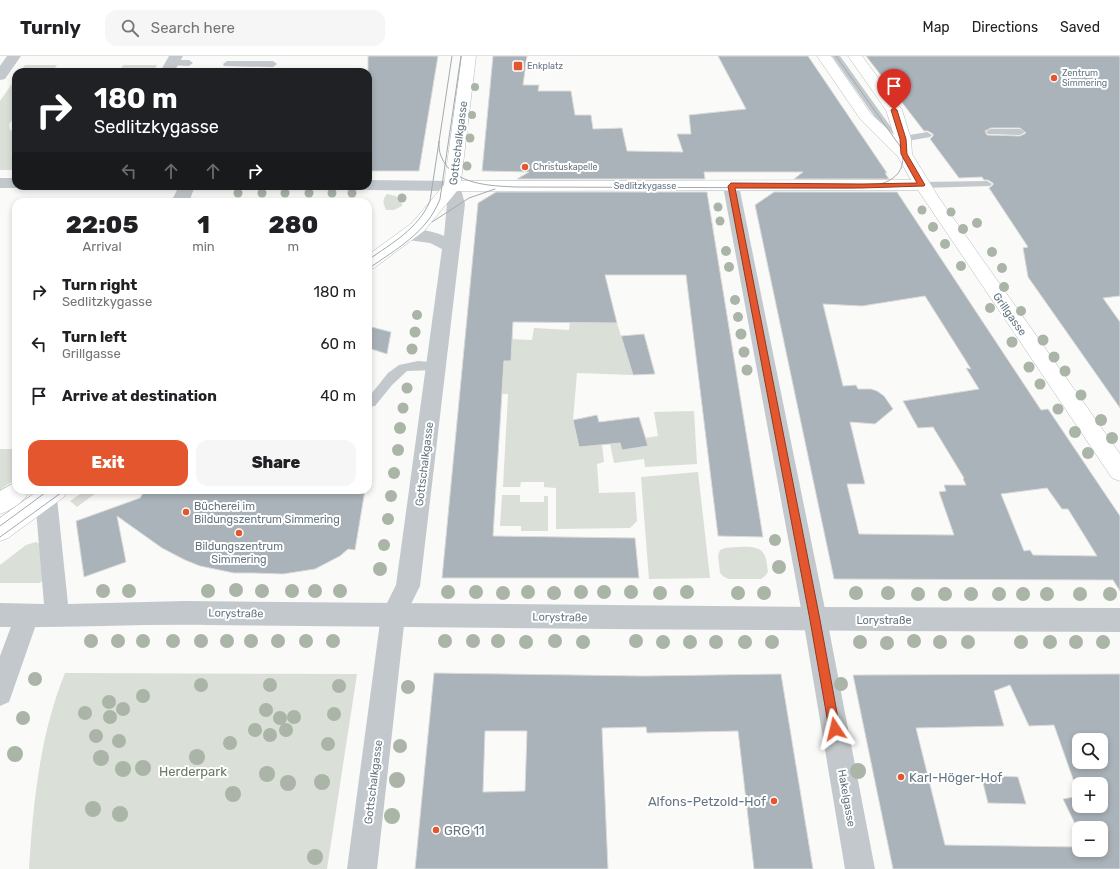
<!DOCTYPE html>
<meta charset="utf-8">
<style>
body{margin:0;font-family:Rubik,sans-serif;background:#f6f6f6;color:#202124;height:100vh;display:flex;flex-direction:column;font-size:15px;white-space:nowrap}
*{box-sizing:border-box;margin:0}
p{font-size:13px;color:#757577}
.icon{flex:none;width:22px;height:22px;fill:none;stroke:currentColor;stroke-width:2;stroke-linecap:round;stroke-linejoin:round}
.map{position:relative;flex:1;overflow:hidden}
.panel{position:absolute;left:12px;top:142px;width:360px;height:296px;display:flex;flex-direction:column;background:#fff;border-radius:12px;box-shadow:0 2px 6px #0003}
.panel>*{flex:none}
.guide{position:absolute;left:12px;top:12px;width:360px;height:122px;border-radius:12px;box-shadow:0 2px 6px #0003;background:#202124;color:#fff;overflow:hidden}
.tools{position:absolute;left:1072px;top:677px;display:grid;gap:8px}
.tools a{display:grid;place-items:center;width:36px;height:36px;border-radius:8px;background:#fff;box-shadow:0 2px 6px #0003;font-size:20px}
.pin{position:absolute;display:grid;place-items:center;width:34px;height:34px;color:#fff;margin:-41px -17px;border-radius:50% 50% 50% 0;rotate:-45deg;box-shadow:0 0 4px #0007}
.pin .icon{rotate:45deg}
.me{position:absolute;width:44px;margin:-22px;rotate:350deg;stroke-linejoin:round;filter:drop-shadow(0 0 3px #0008)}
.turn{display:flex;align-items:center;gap:14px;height:84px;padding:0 16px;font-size:18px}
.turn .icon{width:52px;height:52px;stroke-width:2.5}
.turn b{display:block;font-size:28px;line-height:34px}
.lanes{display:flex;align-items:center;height:38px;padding:0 16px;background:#0003;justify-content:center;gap:20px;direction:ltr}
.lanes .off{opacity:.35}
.eta{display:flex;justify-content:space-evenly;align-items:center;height:68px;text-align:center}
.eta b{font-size:24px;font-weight:800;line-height:28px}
.action{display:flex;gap:8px;margin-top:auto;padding:8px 16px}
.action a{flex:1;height:46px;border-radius:12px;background:#e4572e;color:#fff;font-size:16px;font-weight:800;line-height:46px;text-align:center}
.action a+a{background:#f6f6f6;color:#202124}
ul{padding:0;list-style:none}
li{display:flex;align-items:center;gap:12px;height:52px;padding:0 16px}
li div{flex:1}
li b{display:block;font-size:15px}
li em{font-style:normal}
header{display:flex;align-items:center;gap:24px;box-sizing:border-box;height:56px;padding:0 20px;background:#fff;border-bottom:1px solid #e0e0e0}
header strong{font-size:19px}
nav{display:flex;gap:22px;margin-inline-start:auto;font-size:14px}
.search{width:280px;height:36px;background:#f6f6f6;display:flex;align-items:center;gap:10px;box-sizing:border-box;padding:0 14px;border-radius:12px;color:#757577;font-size:15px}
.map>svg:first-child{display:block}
</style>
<header>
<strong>Turnly</strong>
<div class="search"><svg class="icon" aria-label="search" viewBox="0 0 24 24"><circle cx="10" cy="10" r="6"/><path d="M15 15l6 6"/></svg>Search here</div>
<nav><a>Map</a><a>Directions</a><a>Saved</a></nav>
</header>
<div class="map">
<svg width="1120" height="813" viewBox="0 0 1120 813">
<rect width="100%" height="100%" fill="#fafaf8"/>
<g fill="#dadfd7">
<path d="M25,9h32l-5,7h-32z"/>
<path d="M123,9h34l-4,7h-34z"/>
<path d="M16,22v37l-7,9 1,6 6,2v13l-5,9h5v16h-16v-69z"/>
<path d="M387,138l9,2 6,8v2l-8,4h-8c-3,-7 -4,-10 1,-16z"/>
<path d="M570,266l47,1 16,52 -56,-2 -4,47 6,27 23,-3 2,18 -7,2 2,29 36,-1 2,29 -7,7 -74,1v-41l-12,-1v-5h-23l-1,5h-17l5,-93h-6l4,-55 26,1 2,-12 35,2z"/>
<path d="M694,355l3,53 -52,3 -1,-8 -30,4 -4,-19 10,-2 2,8 25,-4 -2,-8 13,-2 -4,-24z"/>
<path d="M0,393h16v30l-16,11z"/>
<path d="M698,416l12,106 -61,1 -8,-102z"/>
<path d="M86,434h14l-23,17 -7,-6z"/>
<path d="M502,439h18v7h24v-6h4v35h-27v-5h-21z"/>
<path d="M36,486l4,2 3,36 -3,3h-40v-18l26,-20z"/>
<path d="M725,492c10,0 33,-5 39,6 3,5 3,12 4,18l-3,4 -4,3h-32l-5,-2 -4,-4 -2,-17 2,-6z"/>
<path d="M65,617l292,1 -30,195h-298c4,-66 11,-135 36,-196z"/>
</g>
<g fill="#aab3b9" stroke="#dcdcda" fill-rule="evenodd">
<path d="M368,0h70l-19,115h-51z"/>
<path d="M493,0h34l-4,29h16l-1,6h33l4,24h16l2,14 29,-1 5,23 56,1 -6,-18h14l-2,-19 57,-6 -28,-53h90l79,117h-2l4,6h-95l9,-7h-99l1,7h-188l12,-7 -47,-1z"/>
<path d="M866,0h254v240l-17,2 17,24v86l-92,-131 -5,-29 5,-1 -39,-59 4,-3v-2l-5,-3h-4l-2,-3 -23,1 -29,-39 3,-3v-2l-5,-3h-4zM991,72h29l6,5 -6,3 -33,-1 -2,-4z"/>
<path d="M496,136h211l56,345 -45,-1 -32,-261h-81l12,48 -104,-1 -2,39h-7l-11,175 142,2 4,40h-197l36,-375z"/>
<path d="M774,136h123l144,218 7,-1 72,107v75l-7,-11 -279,-1 -79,-374zM925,240l46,73 -5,-1 13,21 -76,12 15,27 15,-1 31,51 -1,1 3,6h-22l2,6 -7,1 15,43 -95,-1 -12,-50h18l-15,-62 25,2 18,-15 -9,-13 -7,-5 -6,-2h-13l-2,-4 -13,1 -20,-82 39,2zM1047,432l15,21h6l29,47 -64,-1 -3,-5 -6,1 -23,-57z"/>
<path d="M368,270l23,6 -4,22 -19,-6z"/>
<path d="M644,278l11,40 -22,1 -12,-39z"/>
<path d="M597,359l2,7 40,-5 9,29 -26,4 -2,-7 -41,4 -6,-27z"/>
<path d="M145,434h220l-10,60 -7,-1 -8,7 -25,13 -32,5 -30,-1h-19l-34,-7 -15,-6 -23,-12 -45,-32 9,46 -42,15 -8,-56 64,-23z"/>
<path d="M434,617l210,3 137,-2 32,195h-59l-16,-138 -91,2 -1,-6 -44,1 6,141h-193zM485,675h42l-2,60 -42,1z"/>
<path d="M1120,618v195h-227l-40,-194zM1010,629l19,41 25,-1 25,71v-12h22v22h-22v-10l-16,3 16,33v-4h22v22h-22v-3l-134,-2 -29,-117 88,-2 -10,-35zM1079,684h22v22h-22z"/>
<path d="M981,719l37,2 8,27 -38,-1z"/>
</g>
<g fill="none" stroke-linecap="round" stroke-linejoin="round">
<defs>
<g id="secondary">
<path d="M462,0h14l-15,125 450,-1 -13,-23 -37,-37 -44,-64h14l40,58 23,21 -8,-25 -38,-54h14l40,54 9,29 1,15 27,44 181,256v27l-8,-3 -194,-288 -461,1 -33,40 -50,37 -6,2v-15l44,-32 32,-38z"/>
<path d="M16,426v8h14c-5,11 -18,20 -30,24v-23z"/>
<path d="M39,434h28l-3,7 -56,41 -8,3v-23z"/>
</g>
</defs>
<use href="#secondary" stroke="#b3babf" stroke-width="1"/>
<g fill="#c3c8cc" fill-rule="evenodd">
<path d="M832,0h8l58,81 29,-5 5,3 -2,2 -28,5 4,5 -2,2h-6l-5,-6 -2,-1 -1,-3z"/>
<path d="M172,4h17l4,3 -4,3 -20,-1 -1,-2z"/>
<path d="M227,5h46l4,3 -4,3 -49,-1 -1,-2z"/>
<path d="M991,73h29l5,3 -5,3 -32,-1 -2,-2 2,-2z"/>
<path d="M987,125l5,3 -2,2 -68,2 -5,-3 5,-3z"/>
<path d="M418,305l22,2 2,3 -2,3 -4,1 -29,1 -15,14 -17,21 -7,1v-9l20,-25 11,-8z"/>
</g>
<g fill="#c3c8cc" fill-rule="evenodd">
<path d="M7,0h14l-16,23 -5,1v-14z"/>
<path d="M169,0h14l-9,16h-14z"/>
<path d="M0,122h16v8h6l-6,2h-16z"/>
<path d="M368,124l84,1 6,1 2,4 5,18 -45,382 -15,30 -28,253h-30l34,-254 15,-30 46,-336 -12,-6 -29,-4 -3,-4 3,-4c13,-4 31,0 43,5l3,-32 -2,-13 -77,-1 -6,-1 -2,-3h8z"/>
<path d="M731,125l6,1 2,4 88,433 48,250h-30l-42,-250 -80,-433 2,-4z"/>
<path d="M179,130h16l-6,16h-18z"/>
<path d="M27,548l9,4 3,8 -30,86 -9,4v-50l18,-48z"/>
</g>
<path fill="#c3c8cc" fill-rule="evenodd" d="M42,434l12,1 3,7 11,106 117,-3 630,6 305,1v24c-304,-1 -608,-4 -912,-7 -69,-1 -139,3 -208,2v-24l44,1 -9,-106 3,-7z"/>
<use href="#secondary" fill="#fff" fill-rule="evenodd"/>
<g stroke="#a2aab0" stroke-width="1">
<path d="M439,85c0,5 0,11 2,15 11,29 50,30 76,31l333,1c26,-1 59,-5 52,-39l-66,-93"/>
<path d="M432,166l37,-24 26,-9"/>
<path d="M368,204c24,-17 50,-31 62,-59l22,-145"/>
<path d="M368,213c28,-20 59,-36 72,-70l21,-143"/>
<path d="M0,470l49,-36"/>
<path d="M0,481l65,-47"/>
</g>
</g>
<g fill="#aab4a7">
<circle cx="475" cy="31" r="4"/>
<circle cx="472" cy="59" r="4"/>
<circle cx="470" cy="82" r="4.5"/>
<circle cx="467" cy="110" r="4.5"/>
<circle cx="238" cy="137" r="4.5"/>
<circle cx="262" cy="137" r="4.5"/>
<circle cx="285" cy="137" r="4.5"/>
<circle cx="309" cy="137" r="4.5"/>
<circle cx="332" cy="137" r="4.5"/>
<circle cx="352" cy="137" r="4.5"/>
<circle cx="402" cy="142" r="4.5"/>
<circle cx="718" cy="151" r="4.5"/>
<circle cx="922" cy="154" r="4.5"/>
<circle cx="951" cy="156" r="4.5"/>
<circle cx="720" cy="165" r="4.5"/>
<circle cx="977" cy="167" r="5"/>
<circle cx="933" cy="171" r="5"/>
<circle cx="963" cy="173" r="5"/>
<circle cx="945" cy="188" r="5"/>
<circle cx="726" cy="195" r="5"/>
<circle cx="992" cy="196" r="5"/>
<circle cx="961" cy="210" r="5"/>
<circle cx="729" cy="211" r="5"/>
<circle cx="1002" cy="212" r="5"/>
<circle cx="1004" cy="231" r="5"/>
<circle cx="735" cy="244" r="5"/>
<circle cx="990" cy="252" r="5"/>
<circle cx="1021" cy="255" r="5"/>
<circle cx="417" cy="259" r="5"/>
<circle cx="738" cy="261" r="5"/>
<circle cx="415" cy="276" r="5.5"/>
<circle cx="741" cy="278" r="5.5"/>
<circle cx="1043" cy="284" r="5.5"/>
<circle cx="1012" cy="286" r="5.5"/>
<circle cx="412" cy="293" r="5.5"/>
<circle cx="744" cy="296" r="5.5"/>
<circle cx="1054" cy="301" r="5.5"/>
<circle cx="1029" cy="311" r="5.5"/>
<circle cx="747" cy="314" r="5.5"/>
<circle cx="1065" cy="315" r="5.5"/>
<circle cx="1040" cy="328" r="5.5"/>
<circle cx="407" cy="332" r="5.5"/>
<circle cx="1081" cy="339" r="5.5"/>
<circle cx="403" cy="352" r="5.5"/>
<circle cx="1058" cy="353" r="5.5"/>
<circle cx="1101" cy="364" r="6"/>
<circle cx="400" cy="372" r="6"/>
<circle cx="1075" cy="376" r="6"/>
<circle cx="1112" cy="382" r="6"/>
<circle cx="398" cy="394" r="6"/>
<circle cx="1088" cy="397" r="6"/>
<circle cx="394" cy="417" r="6"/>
<circle cx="391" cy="440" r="6"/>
<circle cx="388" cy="463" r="6"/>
<circle cx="775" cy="484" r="6"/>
<circle cx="384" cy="489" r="6"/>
<circle cx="779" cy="511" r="7"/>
<circle cx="380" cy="513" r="7"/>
<circle cx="236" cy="534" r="7"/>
<circle cx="103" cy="535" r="7"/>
<circle cx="129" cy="535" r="7"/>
<circle cx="208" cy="535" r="7"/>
<circle cx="262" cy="535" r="7"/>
<circle cx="292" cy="535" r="7"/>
<circle cx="315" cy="535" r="7"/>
<circle cx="340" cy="535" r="7"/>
<circle cx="448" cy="536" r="7"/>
<circle cx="476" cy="536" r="7"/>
<circle cx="528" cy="536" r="7"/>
<circle cx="581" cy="536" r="7"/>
<circle cx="604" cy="536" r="7"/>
<circle cx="631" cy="536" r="7"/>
<circle cx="687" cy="536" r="7"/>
<circle cx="503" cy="537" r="7"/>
<circle cx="554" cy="537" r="7"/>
<circle cx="660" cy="537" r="7"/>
<circle cx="738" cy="537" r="7"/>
<circle cx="764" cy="537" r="7"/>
<circle cx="856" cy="537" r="7"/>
<circle cx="888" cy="537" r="7"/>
<circle cx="918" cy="538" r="7"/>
<circle cx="945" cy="538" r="7"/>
<circle cx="971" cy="538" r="7"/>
<circle cx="999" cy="538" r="7"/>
<circle cx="1023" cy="538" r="7"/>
<circle cx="1047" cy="538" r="7"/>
<circle cx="1080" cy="538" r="7"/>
<circle cx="1110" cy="538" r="7"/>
<circle cx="91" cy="585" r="7"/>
<circle cx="118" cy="585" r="7"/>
<circle cx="143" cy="585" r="7"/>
<circle cx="173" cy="585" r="7"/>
<circle cx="201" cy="585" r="7"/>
<circle cx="227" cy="585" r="7"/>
<circle cx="251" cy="585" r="7"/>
<circle cx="278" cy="585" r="7"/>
<circle cx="306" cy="585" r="7"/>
<circle cx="333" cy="585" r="7"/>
<circle cx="445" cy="585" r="7"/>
<circle cx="473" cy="585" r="7"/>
<circle cx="498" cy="585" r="7"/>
<circle cx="555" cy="585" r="7"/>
<circle cx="636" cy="585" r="7"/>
<circle cx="914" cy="585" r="7"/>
<circle cx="526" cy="586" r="7"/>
<circle cx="583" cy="586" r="7"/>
<circle cx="663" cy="586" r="7"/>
<circle cx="690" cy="586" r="7"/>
<circle cx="716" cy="586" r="7"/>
<circle cx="745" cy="586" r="7"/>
<circle cx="772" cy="586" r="7"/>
<circle cx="860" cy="586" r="7"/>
<circle cx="940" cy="586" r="7"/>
<circle cx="968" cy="586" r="7"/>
<circle cx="1021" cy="586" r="7"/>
<circle cx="1050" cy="586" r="7"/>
<circle cx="1076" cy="586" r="7"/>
<circle cx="1103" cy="586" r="7"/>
<circle cx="887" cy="587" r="7"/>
<circle cx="35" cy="623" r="7"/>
<circle cx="841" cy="628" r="7"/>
<circle cx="201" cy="629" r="7"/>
<circle cx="270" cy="629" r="7"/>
<circle cx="339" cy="630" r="7"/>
<circle cx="408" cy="631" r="7"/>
<circle cx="143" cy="640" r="7"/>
<circle cx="109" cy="646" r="7"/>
<circle cx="123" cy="653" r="7"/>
<circle cx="266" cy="654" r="7"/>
<circle cx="85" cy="657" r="7"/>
<circle cx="334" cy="658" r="7"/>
<circle cx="110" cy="661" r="7"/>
<circle cx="294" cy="661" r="7"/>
<circle cx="23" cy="662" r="7"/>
<circle cx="280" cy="662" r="7"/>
<circle cx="255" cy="674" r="7"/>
<circle cx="286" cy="674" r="7"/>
<circle cx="270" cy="679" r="7"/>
<circle cx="96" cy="680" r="7"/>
<circle cx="119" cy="685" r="7"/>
<circle cx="230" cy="687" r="7"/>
<circle cx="328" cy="688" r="7"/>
<circle cx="400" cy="690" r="7"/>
<circle cx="15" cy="698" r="8"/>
<circle cx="197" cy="701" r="8"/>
<circle cx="101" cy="702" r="8"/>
<circle cx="143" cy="712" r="8"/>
<circle cx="123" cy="713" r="8"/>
<circle cx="858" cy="715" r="8"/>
<circle cx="267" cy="718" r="8"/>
<circle cx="397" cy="724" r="8"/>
<circle cx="322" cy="726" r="8"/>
<circle cx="288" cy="727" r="8"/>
<circle cx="233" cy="738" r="8"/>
<circle cx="93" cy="753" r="8"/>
<circle cx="120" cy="758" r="8"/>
<circle cx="392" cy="760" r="8"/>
<circle cx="315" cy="801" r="8"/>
</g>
<path fill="#e4572e" stroke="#94391e" d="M894,52l3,2 9,29 1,15 18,31 -1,1 -62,2h-127l85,432 20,109 -1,4 -4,2 -4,-2 -2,-4 -19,-109 -82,-434 3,-3 131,1 55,-1 -16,-29 -1,-15 -9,-29z"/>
<g fill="#e4572e" stroke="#fff" stroke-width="1.5">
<rect x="513" y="5" width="10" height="10" rx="2"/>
<circle cx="1054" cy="22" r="4"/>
<circle cx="525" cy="111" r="4"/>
<circle cx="186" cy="456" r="4"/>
<circle cx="239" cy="477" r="4"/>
<circle cx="901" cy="721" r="4"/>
<circle cx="774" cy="745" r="4"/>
<circle cx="436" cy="774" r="4"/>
</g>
<g text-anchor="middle" stroke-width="4" stroke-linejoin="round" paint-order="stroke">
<g font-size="9" fill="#657683" stroke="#fff" text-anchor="start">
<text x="527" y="13">Enkplatz</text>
<text x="1062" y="20">Zentrum<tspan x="1062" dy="10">Simmering</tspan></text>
<text x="533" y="114">Christuskapelle</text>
</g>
<g font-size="9" fill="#657683" stroke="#fff">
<text x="645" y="133">Sedlitzkygasse</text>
</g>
<g font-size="11" fill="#657683" stroke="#fff">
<text transform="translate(458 87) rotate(-83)" y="4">Gottschalkgasse</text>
<text transform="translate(1010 258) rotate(55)" y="4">Grillgasse</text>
<text transform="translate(424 408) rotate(-83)" y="4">Gottschalkgasse</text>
<text transform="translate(236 557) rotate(1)" y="4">Lorystraße</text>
<text transform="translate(560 561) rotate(1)" y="4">Lorystraße</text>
<text x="884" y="568">Lorystraße</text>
<text transform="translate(373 726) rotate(-83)" y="4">Gottschalkgasse</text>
<text transform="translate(847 742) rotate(80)" y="4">Hakelgasse</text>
</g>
<g font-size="11" fill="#657683" stroke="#fff" text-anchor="start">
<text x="194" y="454">Bücherei im<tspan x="194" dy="13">Bildungszentrum Simmering</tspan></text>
<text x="239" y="494" text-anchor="middle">Bildungszentrum<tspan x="239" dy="13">Simmering</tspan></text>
</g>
<g font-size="13" fill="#687a64" stroke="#fff">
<text x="193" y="720">Herderpark</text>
</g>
<g font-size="13" fill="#657683" stroke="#fff" text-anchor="start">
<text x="909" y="726">Karl-Höger-Hof</text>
<text x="766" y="750" text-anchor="end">Alfons-Petzold-Hof</text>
<text x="444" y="779">GRG 11</text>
</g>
</g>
</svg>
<div class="tools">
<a><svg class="icon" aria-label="search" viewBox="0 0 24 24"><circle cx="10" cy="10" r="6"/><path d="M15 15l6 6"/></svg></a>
<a>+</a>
<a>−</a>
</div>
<div class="pin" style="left:894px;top:54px;background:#d93025"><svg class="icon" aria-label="arrive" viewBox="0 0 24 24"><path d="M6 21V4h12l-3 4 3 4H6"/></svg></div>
<svg class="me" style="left:835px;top:673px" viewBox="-20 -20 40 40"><path d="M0-17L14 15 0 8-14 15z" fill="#e4572e" stroke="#fff" stroke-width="4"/></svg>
<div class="guide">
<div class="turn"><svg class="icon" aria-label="right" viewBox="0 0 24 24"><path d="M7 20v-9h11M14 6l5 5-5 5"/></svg><div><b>180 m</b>Sedlitzkygasse</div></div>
<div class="lanes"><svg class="icon off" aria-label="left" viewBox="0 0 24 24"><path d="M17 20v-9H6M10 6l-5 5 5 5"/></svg><svg class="icon off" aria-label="ahead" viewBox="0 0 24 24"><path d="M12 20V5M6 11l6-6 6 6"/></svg><svg class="icon off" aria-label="ahead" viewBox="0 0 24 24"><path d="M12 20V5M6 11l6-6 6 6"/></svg><svg class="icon" aria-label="right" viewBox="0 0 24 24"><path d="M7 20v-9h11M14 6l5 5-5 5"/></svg></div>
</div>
<section class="panel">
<div class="eta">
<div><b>22:05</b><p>Arrival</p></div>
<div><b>1</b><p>min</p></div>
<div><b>280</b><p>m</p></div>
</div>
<ul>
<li><svg class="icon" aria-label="right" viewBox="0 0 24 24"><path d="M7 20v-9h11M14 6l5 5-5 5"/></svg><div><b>Turn right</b><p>Sedlitzkygasse</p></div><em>180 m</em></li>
<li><svg class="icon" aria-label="left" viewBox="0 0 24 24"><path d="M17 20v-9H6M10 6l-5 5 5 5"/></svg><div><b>Turn left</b><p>Grillgasse</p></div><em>60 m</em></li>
<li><svg class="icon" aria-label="arrive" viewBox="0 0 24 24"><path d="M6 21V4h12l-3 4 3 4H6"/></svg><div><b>Arrive at destination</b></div><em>40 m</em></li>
</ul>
<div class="action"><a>Exit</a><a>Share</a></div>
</section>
</div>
